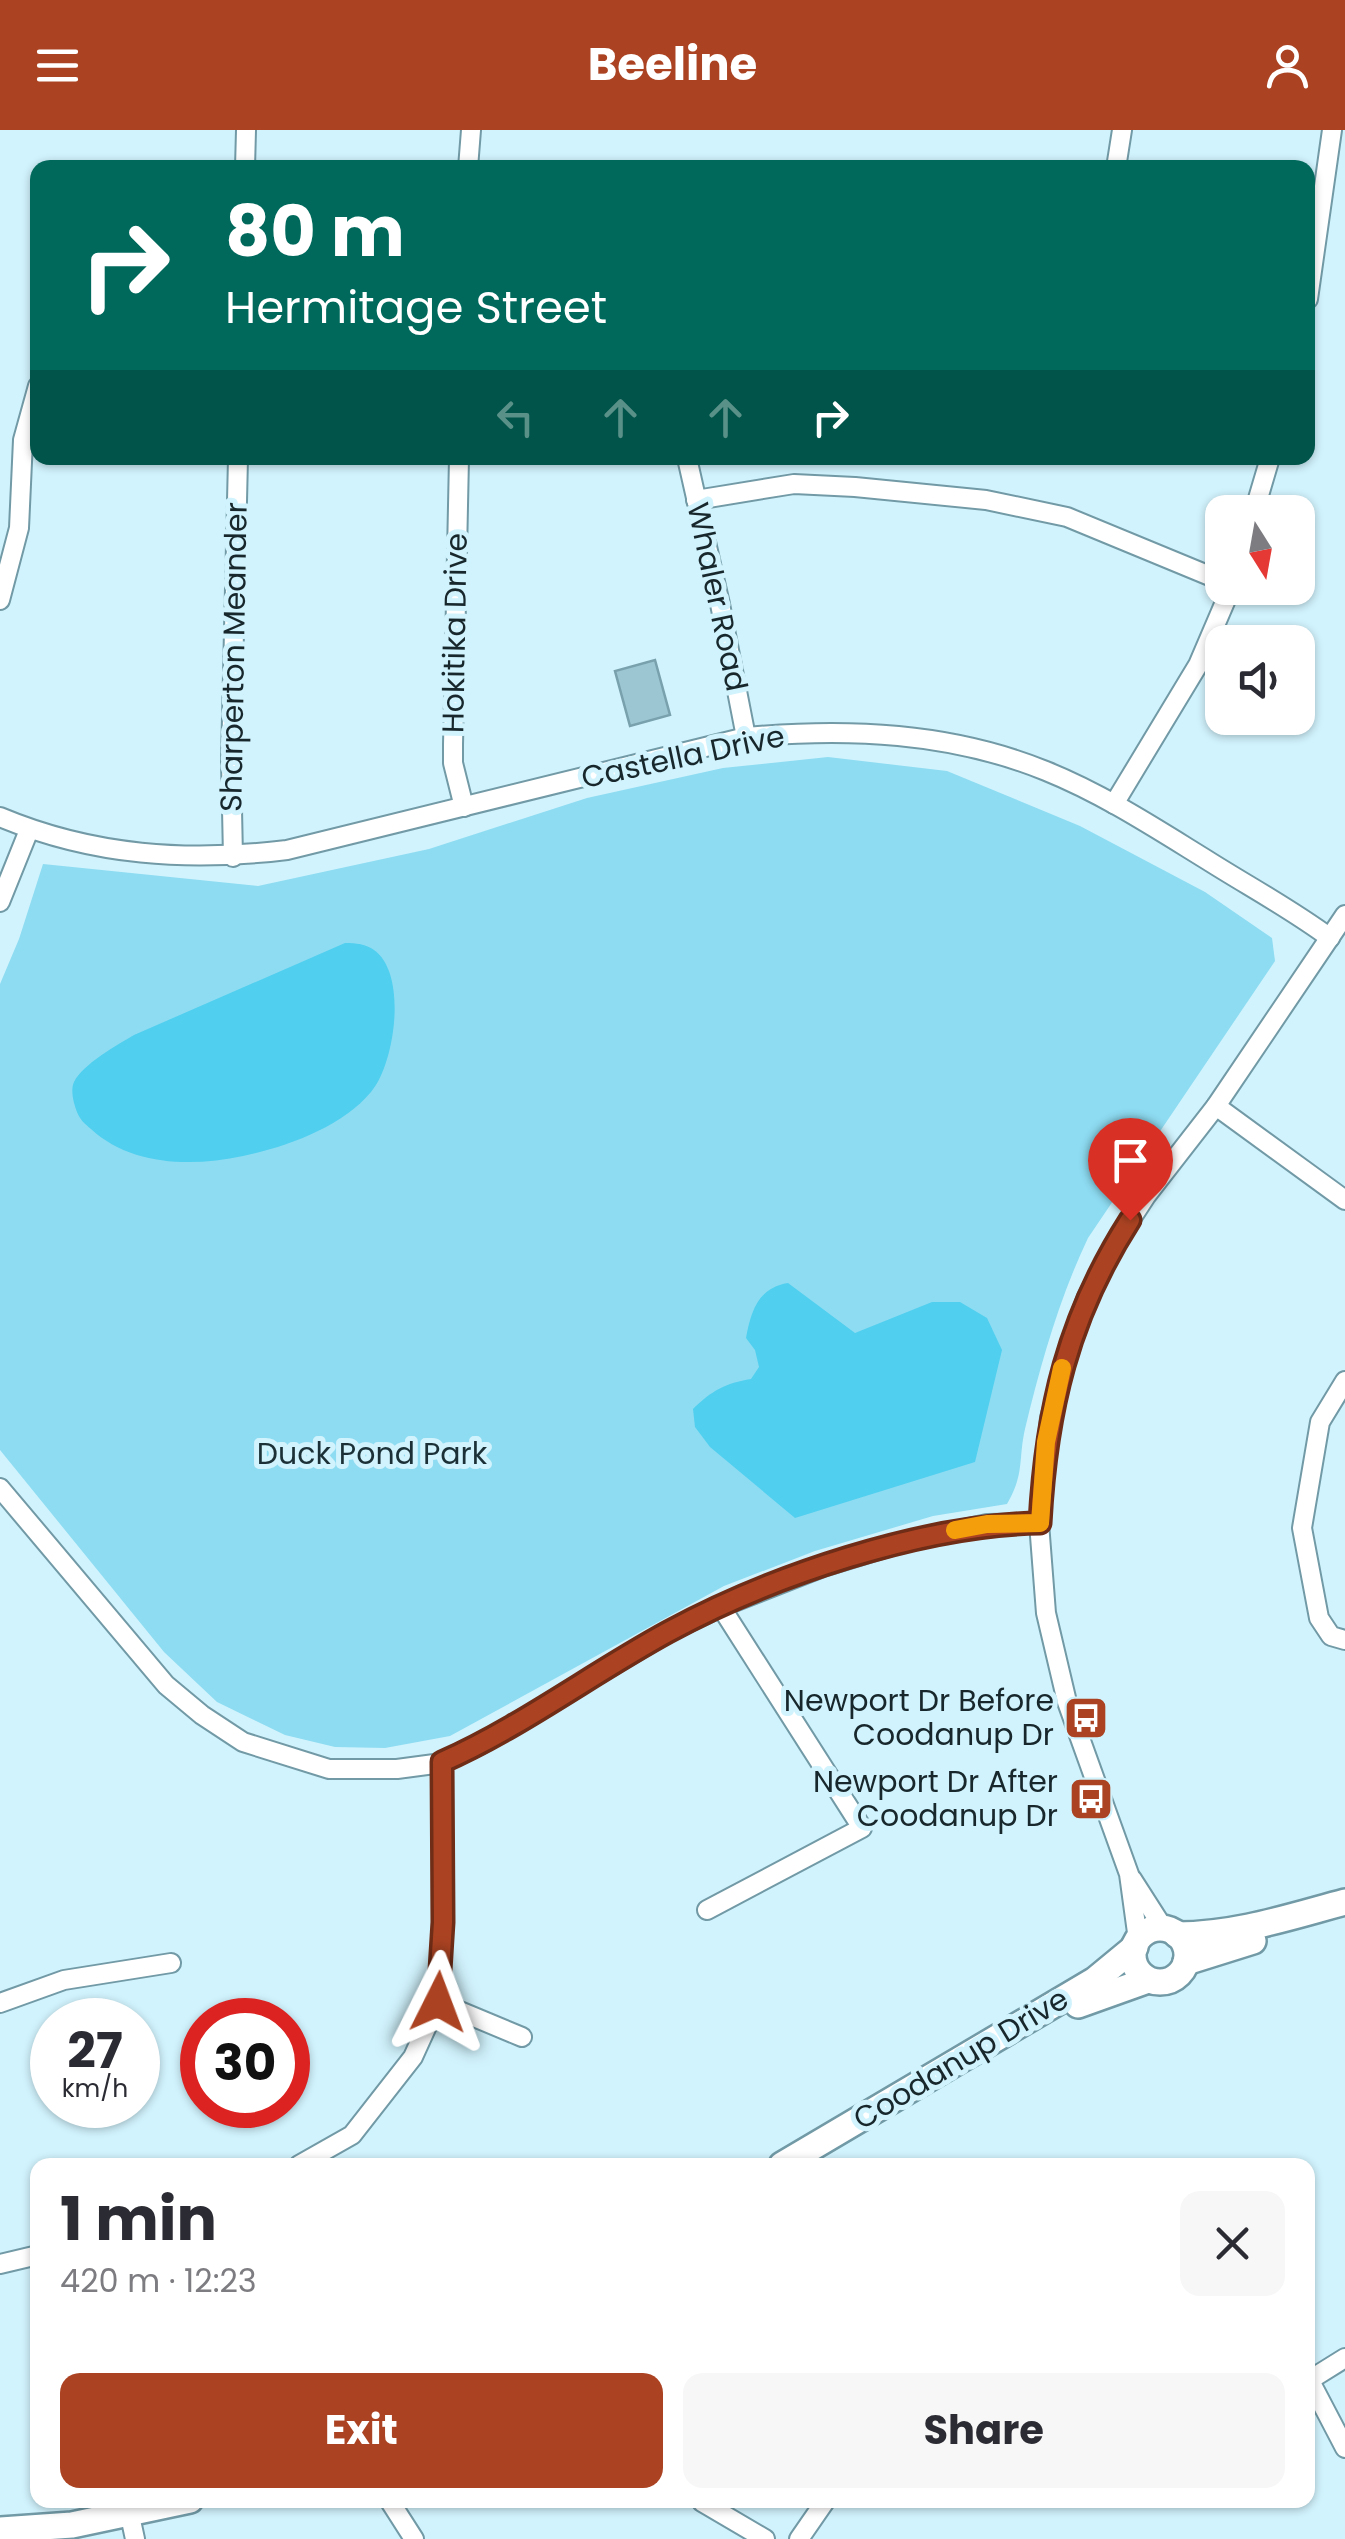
<!DOCTYPE html>
<meta charset="utf-8">
<style>
body{margin:0;font-family:Poppins,sans-serif;background:#f7f7f7;color:#2b2b33;height:100vh;display:flex;flex-direction:column;font-size:38px;white-space:nowrap}
*{box-sizing:border-box;margin:0}
p{font-size:32px;color:#7c7c81}
.icon{flex:none;width:55px;height:55px;fill:none;stroke:currentColor;stroke-width:2;stroke-linecap:round;stroke-linejoin:round}
.map{position:relative;flex:1;overflow:hidden}
.drawer{position:absolute;left:30px;top:2028px;width:1285px;height:350px;display:flex;flex-direction:column;background:#fff;border-radius:20px;box-shadow:0 2px 8px #0004}
.drawer>*{flex:none}
.banner{position:absolute;left:30px;top:30px;width:1285px;height:305px;border-radius:20px;box-shadow:0 2px 8px #0004;background:#00695c;color:#fff;overflow:hidden}
.needle{width:65px;rotate:169deg}
.controls{position:absolute;left:1205px;top:365px;display:grid;gap:20px}
.controls a{display:grid;place-items:center;width:110px;height:110px;border-radius:20px;background:#fff;box-shadow:0 2px 8px #0004;font-size:50px}
.speed{position:absolute;left:30px;top:1868px;display:flex;gap:20px;font-size:50px;font-weight:700;text-align:center}
.speed>*{display:grid;place-content:center;width:130px;height:130px;border-radius:50%;background:#fff;box-shadow:0 2px 8px #0004;line-height:1}
.speed small{font-size:25px;font-weight:400}
.speed .limit{border:15px solid #d22;background:#fff;color:#111}
.pin{position:absolute;display:grid;place-items:center;width:85px;height:85px;color:#fff;margin:-102px -42px;border-radius:50% 50% 50% 0;rotate:-45deg;box-shadow:0 0 10px #0007}
.pin .icon{rotate:45deg}
.me{position:absolute;width:110px;margin:-55px;rotate:3deg;stroke-linejoin:round;filter:drop-shadow(0 0 8px #0008)}
.turn{display:flex;align-items:center;gap:35px;height:210px;padding:0 30px;font-size:45px}
.turn .icon{width:130px;height:130px;stroke-width:2.5}
.turn b{display:block;font-size:70px;line-height:85px}
.lanes{display:flex;align-items:center;height:95px;padding:0 30px;background:#0003;justify-content:center;gap:50px;direction:ltr}
.lanes .off{opacity:.35}
.round{display:grid;place-items:center;flex:none;width:105px;height:105px;border-radius:20px;background:#f7f7f7}
.overview{display:flex;align-items:center;justify-content:space-between;height:170px;padding:0 30px}
h1{font-size:60px;font-weight:700;line-height:75px}
.action{display:flex;gap:20px;margin-top:auto;padding:20px 30px}
.action a{flex:1;height:115px;border-radius:20px;background:#ab4322;color:#fff;font-size:40px;font-weight:700;line-height:115px;text-align:center}
.action a+a{background:#f7f7f7;color:#2b2b33}
header{display:flex;justify-content:space-between;align-items:center;height:130px;padding:0 30px;background:#ab4322;color:#fff;font-size:45px;font-weight:700}
.map>svg:first-child{display:block}
</style>
<header><svg class="icon" aria-label="menu" viewBox="0 0 24 24"><path d="M4 6h16M4 12h16M4 18h16"/></svg>Beeline<svg class="icon" aria-label="person" viewBox="0 0 24 24"><circle cx="12" cy="8" r="4"/><path d="M4 21q1-7 8-7t8 7"/></svg></header>
<div class="map">
<svg width="1345" height="2409" viewBox="0 0 1345 2409">
<rect width="100%" height="100%" fill="#d1f3fd"/>
<path fill="#8edcf2" d="M828,627l119,14 133,55 125,66 67,46 3,23 -187,277c-29,61 -47,125 -63,191 -7,31 0,44 -18,75l-74,12 -118,35 -91,35 -274,150 -65,12 -50,-1 -50,-12 -68,-33 -53,-50 -164,-202v-466l19,-45 24,-75 215,22 171,-37 158,-51 136,-30z"/>
<g fill="#50cfef">
<path d="M345,813c11,0 21,1 29,7 34,24 21,114 -3,142 -29,35 -85,55 -128,64 -51,11 -112,10 -152,-27 -6,-5 -11,-9 -14,-17 -3,-8 -7,-21 -3,-30 9,-18 43,-37 60,-47z"/>
<path d="M788,1153l67,50 77,-31h28l27,16 15,32 -27,112 -180,56 -85,-71 -15,-20 -2,-18c18,-18 33,-26 58,-30l8,-12 -4,-17 -9,-12c5,-27 12,-50 42,-55z"/>
</g>
<path fill="#9cc6d2" stroke="#78a1ad" stroke-width="2.5" d="M655,530l15,55 -40,11 -15,-55z"/>
<g fill="none" stroke-linecap="round" stroke-linejoin="round">
<defs>
<g id="street">
<path d="M245,38l1,-38"/>
<path d="M468,38l3,-38"/>
<path d="M1116,38l6,-38"/>
<path d="M1308,169l24,-169"/>
<path d="M459,328l-6,287v18l11,44"/>
<path d="M687,328l33,146 26,133"/>
<path d="M696,370l98,-16 61,3 131,13 81,17 155,64"/>
<path d="M1254,382l16,-54"/>
<path d="M0,470l19,-72 4,-88 15,-54"/>
<path d="M1114,674l84,-139 33,-77"/>
<path d="M0,687c93,39 188,45 287,33l459,-113c102,-9 204,-5 300,34 57,23 109,57 161,89 41,26 84,49 123,78"/>
<path d="M233,727l-2,-96 7,-303"/>
<path d="M0,772l29,-72"/>
<path d="M1216,976l129,94"/>
<path d="M1345,1251l-25,41 -18,106 17,90 12,18 14,4"/>
<path d="M0,1358l166,197 36,30 41,27 86,27h68l45,-6 38,-18 189,-113 52,-25 102,-40 85,-26 79,-17 52,-1"/>
<path d="M1132,1749l32,50"/>
<path d="M707,1780l155,-82 -141,-221"/>
<path d="M1138,1810l-9,-66 -62,-172 -21,-89 -7,-90 11,-105 24,-85 13,-36 27,-52 32,-49 70,-90 129,-191"/>
<path d="M438,1872l84,35"/>
<path d="M0,1873l64,-23 107,-17"/>
<path d="M299,2035l53,-30 61,-78 25,-55 5,-79 -1,-160"/>
<path d="M0,2134l38,-9"/>
<path d="M1308,2251l37,-23"/>
<path d="M1310,2251l35,67"/>
<path d="M389,2370l25,39"/>
<path d="M127,2372l8,37"/>
<path d="M702,2372l63,37"/>
<path d="M799,2409l27,-39"/>
</g>
<g id="secondary">
<circle cx="1160" cy="1825" r="27"/>
<path d="M1177,1805c59,0 112,-18 168,-33"/>
<path d="M1186,1832l67,-21"/>
<path d="M1078,1875l70,-25"/>
<path d="M782,2035l313,-185 40,-33"/>
<path d="M0,2400l72,-5 118,-25"/>
</g>
</defs>
<use href="#street" stroke="#719aa6" stroke-width="22"/>
<use href="#secondary" stroke="#719aa6" stroke-width="30"/>
<use href="#street" stroke="#fff" stroke-width="18"/>
<use href="#secondary" stroke="#fff" stroke-width="25"/>
</g>
<g fill="none" stroke-linecap="round" stroke-linejoin="round">
<defs>
<path id="route" d="M438,1872l5,-80 -1,-160c79,-35 149,-88 226,-130 103,-56 254,-107 372,-109 6,-113 28,-206 90,-303"/>
</defs>
<use href="#route" stroke="#6f2c16" stroke-width="25"/>
<use href="#route" stroke="#ab4322" stroke-width="18"/>
<path stroke="#f59e0b" stroke-width="18" d="M955,1400l32,-6 53,-1 6,-81 16,-74"/>
</g>
<defs>
<symbol id="bus-square" viewBox="-11 -11 22 22"><rect x="-9" y="-9" width="18" height="18" rx="4" fill="#ab4322" stroke="#d1f3fd"/><path d="M-5-6H5V4H4V6H2V4H-2V6H-4V4H-5ZM-3.5-4V0h7V-4ZM-3.5 1.2v1.5H-2V1.2ZM2 1.2v1.5H3.5V1.2Z" fill="#fff"/></symbol>
</defs>
<g fill-rule="evenodd">
<use href="#bus-square" x="1061" y="1563" width="50" height="50"/>
<use href="#bus-square" x="1066" y="1644" width="50" height="50"/>
</g>
<g text-anchor="middle" stroke-width="10" stroke-linejoin="round" paint-order="stroke">
<g font-size="30" fill="#17272c" stroke="#d1f3fd">
<text transform="translate(717 467) rotate(78)" y="10">Whaler Road</text>
<text transform="translate(455 503) rotate(-89)" y="10">Hokitika Drive</text>
<text transform="translate(234 527) rotate(-89)" y="10">Sharperton Meander</text>
<text transform="translate(683 627) rotate(-12)" y="10">Castella Drive</text>
<text transform="translate(961 1929) rotate(-31)" y="10">Coodanup Drive</text>
</g>
<g font-size="30" fill="#1b3137" stroke="#d1f3fd">
<text x="372" y="1334">Duck Pond Park</text>
</g>
<g font-size="30" fill="#17272c" stroke="#d1f3fd" text-anchor="end">
<text x="1054" y="1581">Newport Dr Before<tspan x="1054" dy="34">Coodanup Dr</tspan></text>
<text x="1058" y="1662">Newport Dr After<tspan x="1058" dy="34">Coodanup Dr</tspan></text>
</g>
</g>
</svg>
<div class="controls">
<a><svg class="needle" viewBox="-14 -14 28 28"><path d="M0-13l5 13h-10z" fill="#e53935"/><path d="M0 13l5-13h-10z" fill="#7c7c81"/></svg></a>
<a><svg class="icon" aria-label="sound" viewBox="0 0 24 24"><path d="M4 9h4l5-4v14l-5-4H4zM17 9q2 3 0 6"/></svg></a>
</div>
<div class="speed"><div>27<small>km/h</small></div><div class="limit">30</div></div>
<div class="pin" style="left:1130px;top:1090px;background:#d93025"><svg class="icon" aria-label="arrive" viewBox="0 0 24 24"><path d="M6 21V4h12l-3 4 3 4H6"/></svg></div>
<svg class="me" style="left:438px;top:1872px" viewBox="-20 -20 40 40"><path d="M0-17L14 15 0 8-14 15z" fill="#ab4322" stroke="#fff" stroke-width="4"/></svg>
<div class="banner">
<div class="turn"><svg class="icon" aria-label="right" viewBox="0 0 24 24"><path d="M7 20v-9h11M14 6l5 5-5 5"/></svg><div><b>80 m</b>Hermitage Street</div></div>
<div class="lanes"><svg class="icon off" aria-label="left" viewBox="0 0 24 24"><path d="M17 20v-9H6M10 6l-5 5 5 5"/></svg><svg class="icon off" aria-label="ahead" viewBox="0 0 24 24"><path d="M12 20V5M6 11l6-6 6 6"/></svg><svg class="icon off" aria-label="ahead" viewBox="0 0 24 24"><path d="M12 20V5M6 11l6-6 6 6"/></svg><svg class="icon" aria-label="right" viewBox="0 0 24 24"><path d="M7 20v-9h11M14 6l5 5-5 5"/></svg></div>
</div>
<section class="drawer">
<div class="overview"><div><h1>1 min</h1><p>420 m · 12:23</p></div><a class="round"><svg class="icon" aria-label="close" viewBox="0 0 24 24"><path d="M6 6l12 12M18 6L6 18"/></svg></a></div>
<div class="action"><a>Exit</a><a>Share</a></div>
</section>
</div>
